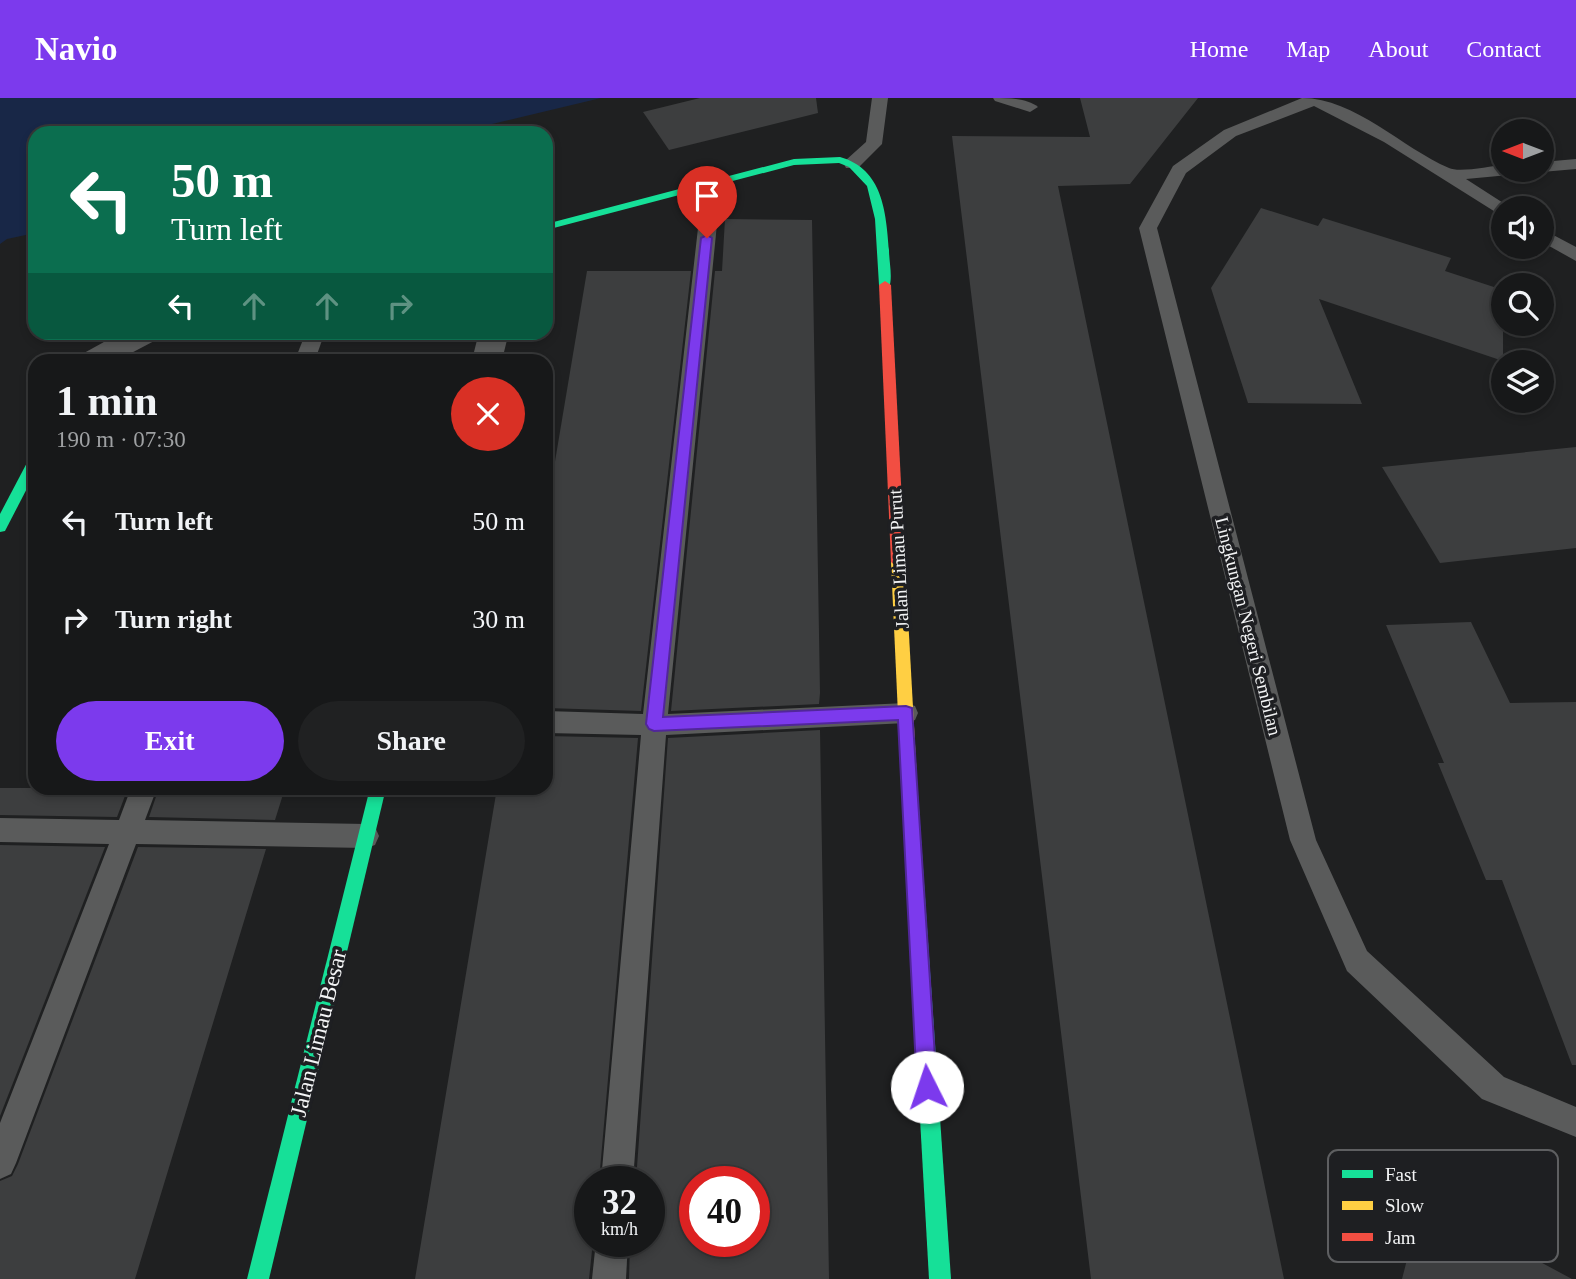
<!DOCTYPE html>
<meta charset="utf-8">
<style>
body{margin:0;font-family:"Times New Roman",serif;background:#202122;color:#f1f3f6;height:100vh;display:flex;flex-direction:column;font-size:26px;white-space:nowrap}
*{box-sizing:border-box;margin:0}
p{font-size:23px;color:#9ea0a2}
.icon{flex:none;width:38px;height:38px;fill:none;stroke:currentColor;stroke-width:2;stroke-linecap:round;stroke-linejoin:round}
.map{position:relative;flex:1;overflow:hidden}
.details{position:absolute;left:28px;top:256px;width:525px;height:441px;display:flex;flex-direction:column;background:#171819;border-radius:21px;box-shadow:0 4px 10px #0003,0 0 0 2px #363738}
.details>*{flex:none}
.banner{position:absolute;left:28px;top:28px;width:525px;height:214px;border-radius:21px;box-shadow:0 4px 10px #0003,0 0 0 2px #363738;background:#0b6e4f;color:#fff;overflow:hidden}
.needle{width:46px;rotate:270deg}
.tools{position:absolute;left:1491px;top:21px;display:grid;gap:14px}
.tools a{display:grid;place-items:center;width:63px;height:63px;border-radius:50%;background:#171819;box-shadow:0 4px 10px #0003,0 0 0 2px #363738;font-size:35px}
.speed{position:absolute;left:574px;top:1068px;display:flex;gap:14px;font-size:35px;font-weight:700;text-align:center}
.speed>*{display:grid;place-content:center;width:91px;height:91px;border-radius:50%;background:#171819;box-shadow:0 4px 10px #0003,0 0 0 2px #363738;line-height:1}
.speed small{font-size:18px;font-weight:400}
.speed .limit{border:10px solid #d22;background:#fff;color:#111}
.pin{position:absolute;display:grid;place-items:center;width:60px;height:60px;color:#fff;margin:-72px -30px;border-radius:50% 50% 50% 0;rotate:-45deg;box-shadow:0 0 7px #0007}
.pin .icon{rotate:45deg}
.me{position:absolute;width:77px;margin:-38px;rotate:356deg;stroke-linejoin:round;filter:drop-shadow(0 0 5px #0008)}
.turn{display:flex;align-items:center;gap:24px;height:147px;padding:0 28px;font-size:32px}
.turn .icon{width:91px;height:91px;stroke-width:2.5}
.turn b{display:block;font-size:49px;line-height:60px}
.lanes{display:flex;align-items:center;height:66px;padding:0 28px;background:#0003;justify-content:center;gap:35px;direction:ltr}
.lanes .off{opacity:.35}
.round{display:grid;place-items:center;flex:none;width:74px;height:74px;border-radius:37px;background:#202122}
.head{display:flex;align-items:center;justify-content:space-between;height:119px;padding:0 28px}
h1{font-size:42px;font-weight:800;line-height:52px}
.action{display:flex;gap:14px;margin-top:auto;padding:14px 28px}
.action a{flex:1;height:80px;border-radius:42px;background:#7c3aed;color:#fff;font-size:28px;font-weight:800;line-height:80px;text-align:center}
.action a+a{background:#202122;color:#f1f3f6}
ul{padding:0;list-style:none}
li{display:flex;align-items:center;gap:21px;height:98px;padding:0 28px}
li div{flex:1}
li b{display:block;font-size:26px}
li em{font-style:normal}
header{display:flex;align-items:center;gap:42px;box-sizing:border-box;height:98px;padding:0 35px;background:#7c3aed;color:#fff}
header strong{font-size:33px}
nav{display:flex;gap:38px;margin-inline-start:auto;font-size:24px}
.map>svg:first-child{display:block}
</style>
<header>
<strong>Navio</strong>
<nav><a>Home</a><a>Map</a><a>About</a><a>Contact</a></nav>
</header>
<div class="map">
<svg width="1576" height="1181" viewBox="0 0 1576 1181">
<rect width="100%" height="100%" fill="#1f2021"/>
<path fill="#182747" d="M0,0h601l-147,35h-419v100l-28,6 -7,5z"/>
<g fill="#3d3e3f" fill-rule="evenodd">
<path d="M700,0h116l2,15 -149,37 -26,-38z"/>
<path d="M1080,0h118l-68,86 -72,2 226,1093h-193l-139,-1143 138,1z"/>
<path d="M1261,110l57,18 5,-8 128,40 -6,13 58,19v71l-184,-62 43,105 -114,-1 -37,-115z"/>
<path d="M725,121l87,1 8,473 -1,11 -148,7 44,-440h7z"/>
<path d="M587,173h104l-50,440 -95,-3v-193z"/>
<path d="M1576,349v101l-136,15 -58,-96z"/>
<path d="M1471,524l39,81 66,-1v363h-4l-70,-185h-16l-48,-117h6l-58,-138z"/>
<path d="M820,632l9,549h-200l1,-38h19v-60h-13l32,-443zM695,1083h59v60h-59z"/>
<path d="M546,638l92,2 -39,443h-9v60h3l-4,38h-174l82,-491h49z"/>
<path d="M0,690h128l-11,29 -117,-2z"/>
<path d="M159,690h126l-10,32 -126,-3z"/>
<path d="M0,747l105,2 -105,269z"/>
<path d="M138,749l128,2 -131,430h-135v-98l12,-5 6,-12z"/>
<path d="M1423,1100l95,52 54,29h-170z"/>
</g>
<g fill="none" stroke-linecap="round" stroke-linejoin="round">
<g fill="#5a5b5b" fill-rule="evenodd">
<path d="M872,0h16l-6,46 -24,24h-12l-2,-4 2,-4 20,-18z"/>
<path d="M993,0c15,0 34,0 45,9l-8,5 -35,-11z"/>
<path d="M1302,0c53,0 100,50 147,70 10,5 42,-2 54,-3v5h14l-8,5 -43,4 45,29h-8v6l-6,-1 -113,-71 -70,-36 -78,30 -50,37 -29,55 159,612 51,111 137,126 72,30v30l-94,-38 -135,-128 -57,-131 -151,-612 34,-62 51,-36z"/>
<path d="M1576,61v10l-34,3 -7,-2h7v-8z"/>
<path d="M712,81l9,5 -53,530 238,-11 9,3 3,7 -3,7 -9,3 -240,12 -33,446h-32l40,-446 -95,-2v-22l97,3 60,-530z"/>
<path d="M1542,131l34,18v14l-34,-19z"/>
<path d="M306,234h19l-10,28h-20z"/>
<path d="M131,690h26l-12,32 221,4 9,3 4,9 -4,9 -9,3 -230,-4 -120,319 -5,11 -11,5v-56l109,-279 -109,-2v-24l119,2z"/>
<path d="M596,1143h32l-2,38h-34z"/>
</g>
<g fill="#5a5b5b" fill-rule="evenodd">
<path d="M122,234h40l-4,7 -40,21h-38l4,-7z"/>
<path d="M479,234h30l-7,28h-30z"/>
</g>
<g fill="#16e098" fill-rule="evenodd">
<path d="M840,59c43,12 46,55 49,93 0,12 4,27 0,38h-8l-2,-3 -4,-66 -8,-33 -18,-19 -10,-4 -45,2 -248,65v-6l248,-65z"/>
<path d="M35,357v18l-30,58 -5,1v-18l30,-57z"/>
<path d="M909,675l6,2 2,5 34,499h-22l-28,-499 2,-5z"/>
<path d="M370,690h16l-117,491h-22z"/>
</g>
<path fill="#ffcf43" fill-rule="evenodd" d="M898,458l7,6 12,218 -2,5 -6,2 -6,-2 -2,-5 -10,-218z"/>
<path fill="#f24e42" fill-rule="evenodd" d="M885,183l6,4 14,277 -7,6 -7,-6 -12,-277z"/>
</g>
<path fill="#7c3aed" stroke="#51269a" stroke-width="2" d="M707,137l5,3 -49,479 243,-11 6,2 25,379 -3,7 -7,2 -7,-2 -3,-7 -19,-367 -244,11 -5,-2 -3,-5 55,-486z"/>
<g text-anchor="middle" stroke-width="7" stroke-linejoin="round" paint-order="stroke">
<g font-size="19" fill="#f3f4f5" stroke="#1e1f22">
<text transform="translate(898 461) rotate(-93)" y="7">Jalan Limau Purut</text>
<text transform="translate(1249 528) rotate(76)" y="7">Lingkungan Negeri Sembilan</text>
</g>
<g font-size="23" fill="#f3f4f5" stroke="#1e1f22">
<text transform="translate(318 935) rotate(-76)" y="8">Jalan Limau Besar</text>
</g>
</g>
<rect x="1328" y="1052" width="230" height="112" rx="10" fill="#1e1f22" stroke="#5e5f61" stroke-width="2"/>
<rect x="1342" y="1072" width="31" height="8" fill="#16e098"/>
<rect x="1342" y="1103" width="31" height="9" fill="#ffcf43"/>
<rect x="1342" y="1135" width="31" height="8" fill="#f24e42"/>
<g font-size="19" fill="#f3f4f5">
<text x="1385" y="1083">Fast</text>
<text x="1385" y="1114">Slow</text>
<text x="1385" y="1146">Jam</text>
</g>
</svg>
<div class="tools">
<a><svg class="needle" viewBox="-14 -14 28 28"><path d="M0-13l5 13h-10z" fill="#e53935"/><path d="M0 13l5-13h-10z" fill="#9ea0a2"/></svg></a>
<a><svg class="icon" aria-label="sound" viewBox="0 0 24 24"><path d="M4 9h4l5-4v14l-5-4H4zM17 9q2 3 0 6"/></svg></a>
<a><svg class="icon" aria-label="search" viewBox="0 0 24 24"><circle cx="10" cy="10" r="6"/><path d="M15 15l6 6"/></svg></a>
<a><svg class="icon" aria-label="layers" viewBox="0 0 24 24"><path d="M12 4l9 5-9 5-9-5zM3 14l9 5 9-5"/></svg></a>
</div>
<div class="speed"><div>32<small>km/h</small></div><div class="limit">40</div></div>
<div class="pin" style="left:707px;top:140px;background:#d93025"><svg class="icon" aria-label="arrive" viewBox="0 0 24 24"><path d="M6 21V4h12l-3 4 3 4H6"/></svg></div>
<svg class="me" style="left:927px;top:989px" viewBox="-20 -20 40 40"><circle r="19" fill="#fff"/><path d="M0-13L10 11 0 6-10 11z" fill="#7c3aed"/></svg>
<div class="banner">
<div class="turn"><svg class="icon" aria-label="left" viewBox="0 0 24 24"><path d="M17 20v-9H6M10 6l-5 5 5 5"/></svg><div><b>50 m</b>Turn left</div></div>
<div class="lanes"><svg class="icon" aria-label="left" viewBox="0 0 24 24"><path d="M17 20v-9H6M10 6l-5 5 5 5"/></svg><svg class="icon off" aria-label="ahead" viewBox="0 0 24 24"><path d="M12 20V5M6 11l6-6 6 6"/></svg><svg class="icon off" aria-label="ahead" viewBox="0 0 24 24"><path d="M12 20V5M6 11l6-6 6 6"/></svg><svg class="icon off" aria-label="right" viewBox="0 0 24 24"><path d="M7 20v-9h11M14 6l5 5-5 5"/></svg></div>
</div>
<section class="details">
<div class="head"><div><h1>1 min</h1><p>190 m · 07:30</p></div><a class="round" style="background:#d93025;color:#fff"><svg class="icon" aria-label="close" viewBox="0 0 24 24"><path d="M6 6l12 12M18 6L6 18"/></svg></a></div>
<ul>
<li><svg class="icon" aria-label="left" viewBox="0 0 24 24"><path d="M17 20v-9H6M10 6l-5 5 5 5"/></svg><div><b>Turn left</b></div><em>50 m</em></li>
<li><svg class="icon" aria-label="right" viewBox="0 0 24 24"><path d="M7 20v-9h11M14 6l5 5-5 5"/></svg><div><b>Turn right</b></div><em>30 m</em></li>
</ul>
<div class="action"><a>Exit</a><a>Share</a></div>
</section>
</div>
